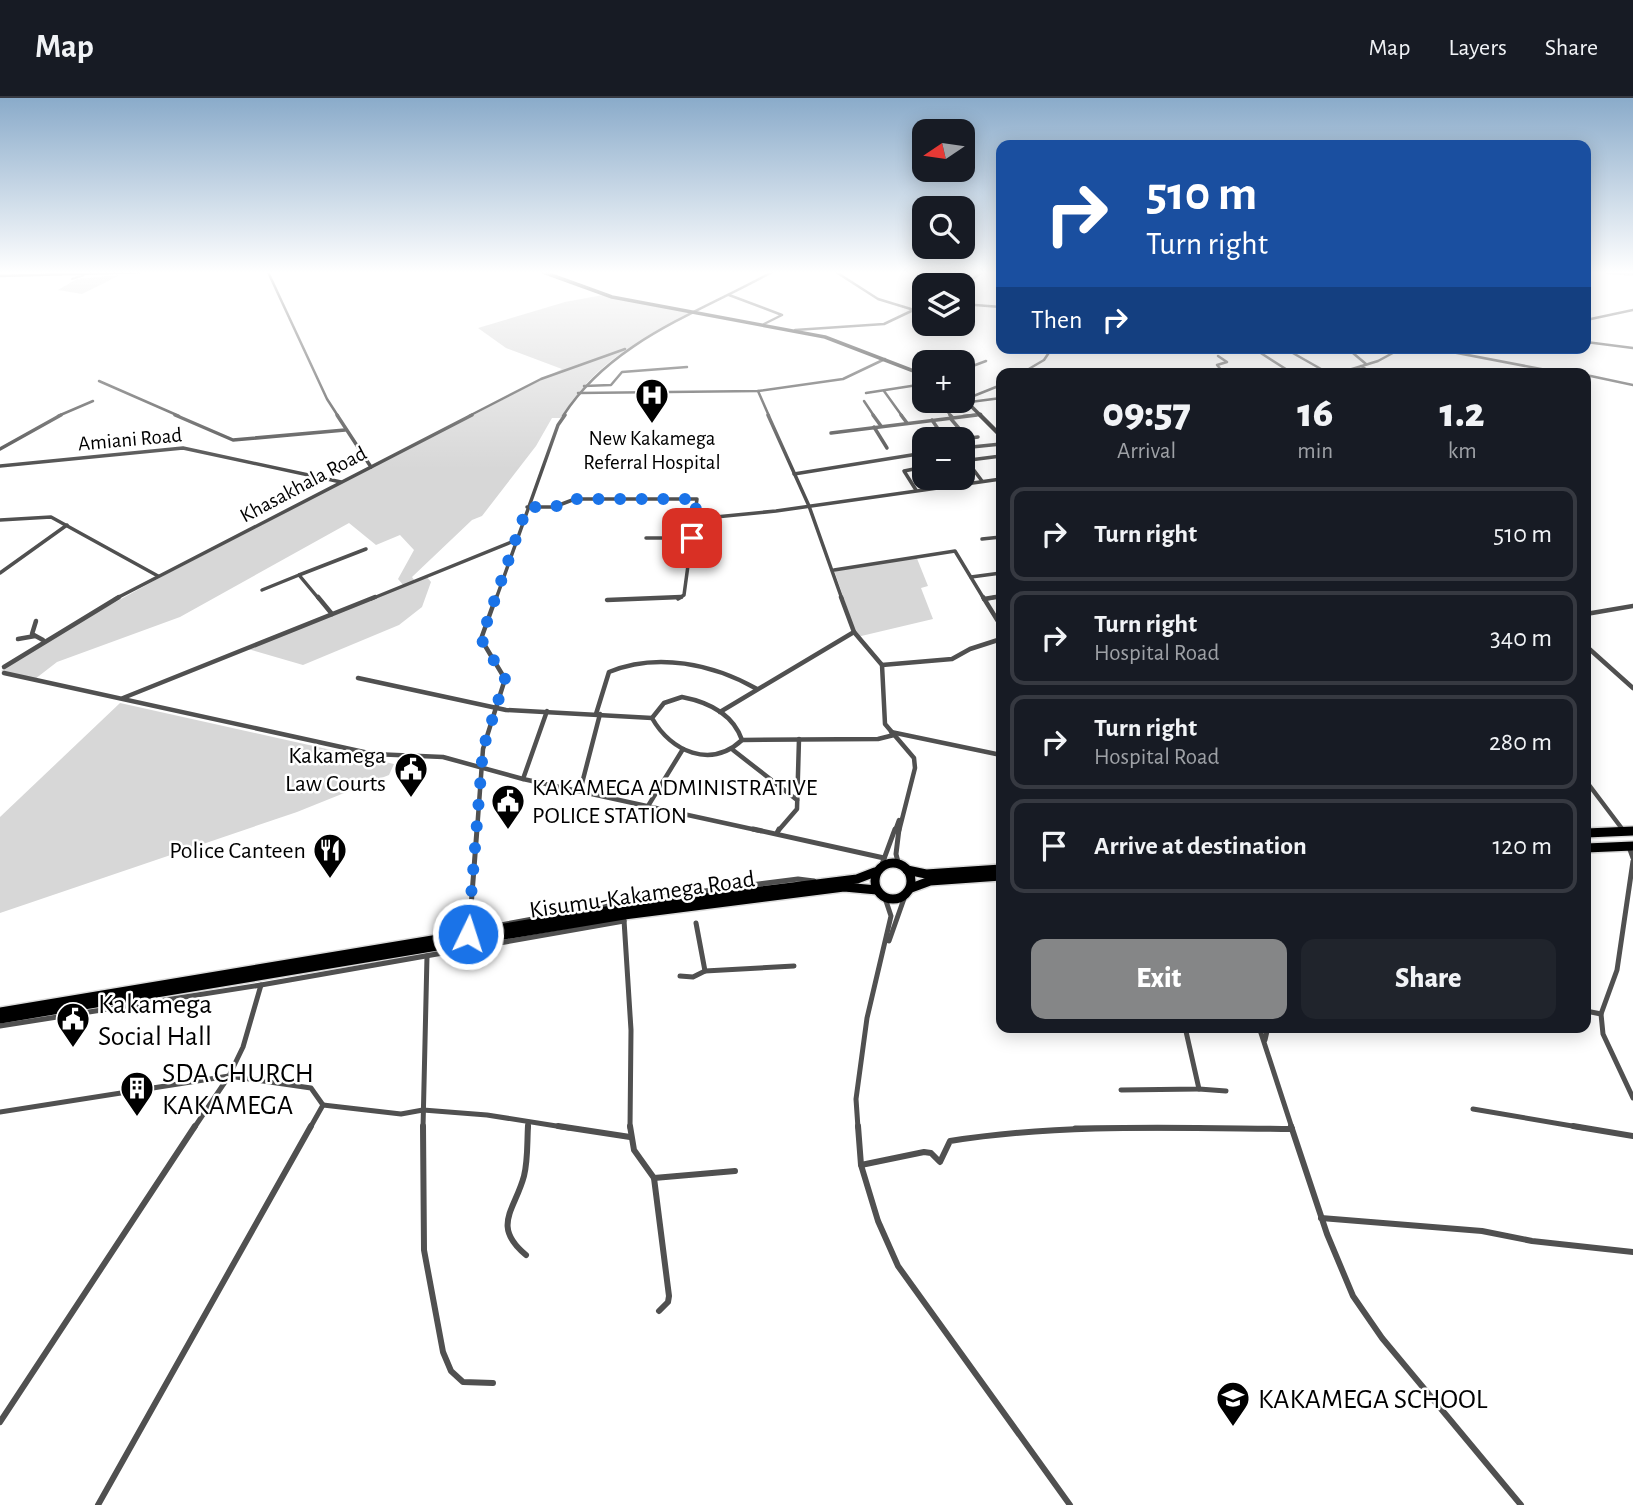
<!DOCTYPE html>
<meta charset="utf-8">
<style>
body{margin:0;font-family:"Alegreya Sans",sans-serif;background:#20242c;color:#f1f3f6;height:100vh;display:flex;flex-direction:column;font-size:26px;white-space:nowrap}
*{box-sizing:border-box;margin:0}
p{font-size:23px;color:#9ea1a6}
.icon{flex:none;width:38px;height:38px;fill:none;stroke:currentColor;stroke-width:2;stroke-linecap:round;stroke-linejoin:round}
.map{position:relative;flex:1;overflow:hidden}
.drawer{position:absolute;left:996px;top:270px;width:595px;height:665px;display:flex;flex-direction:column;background:#171b24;border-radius:14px;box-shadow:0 4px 18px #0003}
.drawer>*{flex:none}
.top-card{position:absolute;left:996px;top:42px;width:595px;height:214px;border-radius:14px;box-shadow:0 4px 18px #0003;background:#1a4fa0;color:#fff;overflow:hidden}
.needle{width:46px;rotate:257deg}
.tools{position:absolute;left:912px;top:21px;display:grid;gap:14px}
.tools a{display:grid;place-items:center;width:63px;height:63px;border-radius:14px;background:#171b24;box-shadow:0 4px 18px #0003;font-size:35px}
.pin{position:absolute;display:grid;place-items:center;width:60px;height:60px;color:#fff;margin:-30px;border-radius:14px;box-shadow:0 4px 10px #0006}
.me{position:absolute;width:77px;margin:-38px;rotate:4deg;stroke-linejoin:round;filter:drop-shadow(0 0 5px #0008)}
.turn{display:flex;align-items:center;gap:24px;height:147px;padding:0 35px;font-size:32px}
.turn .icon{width:91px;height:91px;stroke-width:2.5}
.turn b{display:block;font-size:49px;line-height:60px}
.then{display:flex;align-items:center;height:66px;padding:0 35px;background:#0003;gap:14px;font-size:26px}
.eta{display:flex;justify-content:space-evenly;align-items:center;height:119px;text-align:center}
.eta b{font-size:42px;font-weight:800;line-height:49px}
.action{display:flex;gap:14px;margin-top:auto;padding:14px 35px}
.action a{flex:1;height:80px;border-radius:14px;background:#858687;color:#fff;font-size:28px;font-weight:800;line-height:80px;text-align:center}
.action a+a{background:#20242c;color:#f1f3f6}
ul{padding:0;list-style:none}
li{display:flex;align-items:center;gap:21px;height:94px;margin:0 14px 10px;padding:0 21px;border:4px solid #363941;border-radius:14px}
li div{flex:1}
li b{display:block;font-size:26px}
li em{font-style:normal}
header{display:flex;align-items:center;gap:42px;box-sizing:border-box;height:98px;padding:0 35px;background:#171b24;border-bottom:2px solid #363941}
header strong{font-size:33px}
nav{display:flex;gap:38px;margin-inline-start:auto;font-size:24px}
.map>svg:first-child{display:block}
</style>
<header>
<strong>Map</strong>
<nav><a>Map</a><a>Layers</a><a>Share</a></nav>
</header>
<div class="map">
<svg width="1633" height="1407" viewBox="0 0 1633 1407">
<rect width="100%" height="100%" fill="#fff"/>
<g fill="#d7d7d7">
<path d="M120,177l-38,19 -24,-4 19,-11z"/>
<path d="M603,197l91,18c-57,29 -99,48 -133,105h-9l-16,28 -54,70 -10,4 -60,57 3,4 11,-5 5,6 -9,25 -23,18 -96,40 -55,-16 156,-63 -6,-7 16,-29 -14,-15 -24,10 -27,-22 -169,94 -123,45 -22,17 -34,-8 49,-33 111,-61 401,-208 -56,-21 -28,-20 87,-26z"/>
<path d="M916,458l12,30 -7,2 12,31 -76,18 -23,-67z"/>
<path d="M120,605l274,61 -5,11 -92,37 -297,101v-96z"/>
</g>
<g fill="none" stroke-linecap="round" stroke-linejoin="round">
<path stroke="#9e9e9e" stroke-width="2" d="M72,181l12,-4"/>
<path fill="#9e9e9e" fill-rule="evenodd" d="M1604,174h29v4l-27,-2z"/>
<defs>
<path id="trunk-far1" d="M1630,733h3"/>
<g id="trunk">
<path d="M1586,735l47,-2"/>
<path d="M1586,750l47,-2"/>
<circle cx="893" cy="783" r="18"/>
<path d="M907,772l19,4 75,-5"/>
<path d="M911,790l19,-7 71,-5"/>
<path d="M0,914l624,-104 233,-29 18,-7"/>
<path d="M0,921l624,-104 220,-28 33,3"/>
</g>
</defs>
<use href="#trunk-far1" stroke="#dbdbdb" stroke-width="10"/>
<use href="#trunk" stroke="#dbdbdb" stroke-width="12"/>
<g stroke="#505050" stroke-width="2.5">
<path d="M268,174l59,127 11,17"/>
<path d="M836,174l42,27 46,14"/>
<path d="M0,178l145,-4"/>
<path d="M962,188l21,-14"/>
<path d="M729,197l53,20 -18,9"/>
<path d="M962,206l39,3"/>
<path d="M1586,222l47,-10"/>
<path d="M795,232l89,-6 40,-19"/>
<path d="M1586,244l47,6"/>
<path d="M1253,250l39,25"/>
<path d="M1284,250l44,25"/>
<path d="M1347,250l19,16"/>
<path d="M1431,250l131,25"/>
<path d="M1218,258l9,6 -10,3 7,8"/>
<path d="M1361,268l11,7"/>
<path d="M962,272l24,-9"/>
<path d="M914,273l10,8"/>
<path d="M1022,275l22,-13 8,-12"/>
<path d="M1089,275l6,-2"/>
<path d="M1339,275l39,-12 24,-13"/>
<path d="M1586,277l47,10"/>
<path d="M99,283l80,35"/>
<path d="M584,288l27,-1 11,-13 65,-5"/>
<path d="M758,293l11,25"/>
<path d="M884,293l18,25"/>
<path d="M578,295l180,-2 85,-12 42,-20"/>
<path d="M866,295l58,-9"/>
<path d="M966,301l35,-14"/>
<path d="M864,303l10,15"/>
<path d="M939,303l12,15"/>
<path d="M970,304l31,-4"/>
<path d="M58,318l35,-15"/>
<path d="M469,318l72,-37 84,-30"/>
<path d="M563,318c48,-75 135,-103 209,-144"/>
<path d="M963,318l18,-2"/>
</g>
<g stroke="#505050" stroke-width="3.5">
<path d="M175,317l58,25 112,-10"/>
<path d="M337,317l34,52"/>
<path d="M768,317l41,91 33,93"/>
<path d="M873,317l8,11"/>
<path d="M901,317l6,8"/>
<path d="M950,317l2,2"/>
<path d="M951,321l17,20"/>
<path d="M932,322l13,19"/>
<path d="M874,329l13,21"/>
<path d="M831,335l146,-18"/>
<path d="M962,341l16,-2"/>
<path d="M962,350l39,-4"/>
<path d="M0,351l61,-34"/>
<path d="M962,363l39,-5"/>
<path d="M967,363l15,20"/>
<path d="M0,368l183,-18 158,34"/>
<path d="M794,376l130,-21"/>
<path d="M916,392l-12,-19 20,-4"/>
<path d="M527,409h27l21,-8h122l-13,96 -6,4"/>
<path d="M695,421l81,-8 225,-32"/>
<path d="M0,422l51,-3 107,59"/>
<path d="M646,440h46"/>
<path d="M982,441l19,-2"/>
<path d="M834,472l121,-19 29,48"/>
<path d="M0,475l67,-48"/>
<path d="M971,479l30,-4"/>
<path d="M262,492l37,-15"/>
<path d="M115,501l357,-184"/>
<path d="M319,501l-20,-24 67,-26"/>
<path d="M371,501l143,-58"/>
<path d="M496,501l62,-174 7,-10"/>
<path d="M986,501l15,-3"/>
</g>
<g stroke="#505050" stroke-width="4.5">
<path d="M318,499l14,17"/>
<path d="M841,499l13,35 28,33 3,59 29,34 1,10 -16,63"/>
<path d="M983,499l18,29"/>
<path d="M984,501l12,-2"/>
<path d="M607,502l74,-3"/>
<path d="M1586,516l47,-8"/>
<path d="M36,523l-4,13 11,6"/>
<path d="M18,541l17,-3"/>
<path d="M1586,548l47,42"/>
<path d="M882,567l70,-6 18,-10 31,-10"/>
<path d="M4,569l115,-70"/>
<path d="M4,575l369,81 70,3 80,22 238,52"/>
<path d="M358,580l148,32 146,8"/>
<path d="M682,599c26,5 51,17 60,43 -31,29 -71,12 -90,-22l12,-15z"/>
<path d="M123,600l252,-101"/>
<path d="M720,614l134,-80"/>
<path d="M596,616l13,-42c48,-20 104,-8 148,17"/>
<path d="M891,634l110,23"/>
<path d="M742,642l136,-1 16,-4"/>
<path d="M733,652l64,50"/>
<path d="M523,681l24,-68"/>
<path d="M1586,683l37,49"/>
<path d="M580,693l20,-77"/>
<path d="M648,708l35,-57"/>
<path d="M477,733l6,-82 22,-70 -24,-40 15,-42"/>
<path d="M778,733l19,-22 2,-70"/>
<path d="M895,733l4,-11"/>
</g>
<g stroke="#505050" stroke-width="5">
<path d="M753,731l131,29"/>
<path d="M777,735l2,-4"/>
<path d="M1629,749l4,11"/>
<path d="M1633,763l-16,109 -16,44 2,20 30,64"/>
<path d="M899,768l-3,-12 3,-25"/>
<path d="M881,769l14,-38"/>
<path d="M624,822l7,110 -1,98"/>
<path d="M696,825l9,48 89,-5"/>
<path d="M484,830l151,-28 163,-21 16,2"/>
<path d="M469,835l8,-104"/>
<path d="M889,843l17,-48"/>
<path d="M680,878l13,1 12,-6"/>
<path d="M1586,913l15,3"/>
<path d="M0,928l261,-41 363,-64"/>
<path d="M1259,929l33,101"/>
<path d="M1265,942l3,-13"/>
<path d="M1199,991l27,2"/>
<path d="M1121,992l78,-1 -14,-62"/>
<path d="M323,1007l78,9 22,-4 64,5 82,13"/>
<path d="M1473,1011l111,19"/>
<path d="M0,1014l229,-36 82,12 12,17"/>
<path d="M194,1030l35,-52 14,-29 18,-62"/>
<path d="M310,1030l13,-23"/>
<path d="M423,1030l4,-172"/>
<path d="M528,1030v-6"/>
<path d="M858,1030l-2,-29 11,-81 24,-102 -7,-21"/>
<path d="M1075,1030h126"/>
</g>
<g stroke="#505050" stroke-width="6">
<path d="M423,1028l1,124 19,102 8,19 12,11 30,1"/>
<path d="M558,1028l72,11"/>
<path d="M630,1028l4,24 20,28 15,118 -1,6 -9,9"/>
<path d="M858,1028l3,39 17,56 20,45 172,239"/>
<path d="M1291,1028l36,108 26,62 29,42 139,167"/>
<path d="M1573,1028l60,10"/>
<path d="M861,1067l63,-13 7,1 9,9 10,-21c114,-18 227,-13 342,-12"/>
<path d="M654,1080l81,-7"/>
<path d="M1321,1120l161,13 50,10 101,11"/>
<path d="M526,1157c-35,-29 -11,-45 -2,-79 4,-16 3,-33 4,-50"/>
<path d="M0,1324l195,-296"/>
<path d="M98,1407l213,-379"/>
</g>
<g stroke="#1d1d1d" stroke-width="3.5">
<path d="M543,174l69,25 213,40 99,38"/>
<path d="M962,299l19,19"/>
</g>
<path stroke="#1d1d1d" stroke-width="4.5" d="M980,317l21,21"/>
<use href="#trunk-far1" stroke="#000" stroke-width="7"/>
<use href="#trunk" stroke="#000" stroke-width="9"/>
</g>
<linearGradient id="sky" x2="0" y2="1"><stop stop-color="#8aabca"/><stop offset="0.47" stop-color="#fff"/><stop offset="1" stop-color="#fff" stop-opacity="0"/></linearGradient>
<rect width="1633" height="371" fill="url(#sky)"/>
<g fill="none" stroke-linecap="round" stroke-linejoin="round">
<path stroke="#1a73e8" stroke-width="12" stroke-dasharray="0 21.6" d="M468,836l15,-185 22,-70 -24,-40 46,-132h27l21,-8h122l-5,39"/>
</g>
<defs>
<symbol id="hospital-pin" viewBox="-11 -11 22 30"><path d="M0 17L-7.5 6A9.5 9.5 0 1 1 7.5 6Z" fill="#000" stroke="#fff"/><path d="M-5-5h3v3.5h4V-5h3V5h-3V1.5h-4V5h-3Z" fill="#fff"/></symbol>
<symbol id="civic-pin" viewBox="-11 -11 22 30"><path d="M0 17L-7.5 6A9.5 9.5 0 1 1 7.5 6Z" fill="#000" stroke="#fff"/><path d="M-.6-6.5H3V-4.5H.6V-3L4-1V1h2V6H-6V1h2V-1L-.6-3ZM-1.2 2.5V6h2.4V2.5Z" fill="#fff"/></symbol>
<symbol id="restaurant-pin" viewBox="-11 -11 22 30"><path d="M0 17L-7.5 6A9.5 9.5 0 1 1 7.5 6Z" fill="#000" stroke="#fff"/><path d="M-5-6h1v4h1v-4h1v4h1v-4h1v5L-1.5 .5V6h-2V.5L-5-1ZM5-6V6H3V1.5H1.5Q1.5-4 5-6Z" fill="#fff"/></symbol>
<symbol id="building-pin" viewBox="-11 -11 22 30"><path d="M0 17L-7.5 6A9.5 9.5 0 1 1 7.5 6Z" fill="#000" stroke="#fff"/><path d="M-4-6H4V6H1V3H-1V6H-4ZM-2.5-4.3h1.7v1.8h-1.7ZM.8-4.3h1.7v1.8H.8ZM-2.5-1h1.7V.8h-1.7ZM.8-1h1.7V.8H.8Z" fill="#fff"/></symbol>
<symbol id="school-pin" viewBox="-11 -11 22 30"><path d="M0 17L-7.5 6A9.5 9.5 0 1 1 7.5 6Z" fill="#000" stroke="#fff"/><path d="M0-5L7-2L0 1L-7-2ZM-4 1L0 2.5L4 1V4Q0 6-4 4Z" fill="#fff"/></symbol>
</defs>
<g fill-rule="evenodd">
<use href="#hospital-pin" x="633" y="278" width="38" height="52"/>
<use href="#civic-pin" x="392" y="652" width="38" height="52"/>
<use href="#civic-pin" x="489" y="684" width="38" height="52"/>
<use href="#restaurant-pin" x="311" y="733" width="38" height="52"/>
<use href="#civic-pin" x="54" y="902" width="38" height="52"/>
<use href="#building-pin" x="118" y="971" width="38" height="52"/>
<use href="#school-pin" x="1214" y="1281" width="38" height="52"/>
</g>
<g text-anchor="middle" stroke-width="5" stroke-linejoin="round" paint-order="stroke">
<g font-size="21" fill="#000" stroke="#fff">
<text x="652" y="347">New Kakamega<tspan x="652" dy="24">Referral Hospital</tspan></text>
</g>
<g font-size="21" fill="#000" stroke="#fff">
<text transform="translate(130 341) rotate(-5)" y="7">Amiani Road</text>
<text transform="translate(303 386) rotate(-28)" y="7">Khasakhala Road</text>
</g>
<g font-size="24" fill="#000" stroke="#fff" text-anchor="end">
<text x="386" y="665">Kakamega<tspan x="386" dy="28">Law Courts</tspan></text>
<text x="532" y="697" text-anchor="start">KAKAMEGA ADMINISTRATIVE<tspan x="532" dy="28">POLICE STATION</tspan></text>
<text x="306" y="760">Police Canteen</text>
</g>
<g font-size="24" fill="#000" stroke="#fff">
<text transform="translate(642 796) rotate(-8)" y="8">Kisumu-Kakamega Road</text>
</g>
<g font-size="28" fill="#000" stroke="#fff" text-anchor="start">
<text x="98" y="915">Kakamega<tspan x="98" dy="32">Social Hall</tspan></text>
<text x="162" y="984">SDA CHURCH<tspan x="162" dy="32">KAKAMEGA</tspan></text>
<text x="1258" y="1310">KAKAMEGA SCHOOL</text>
</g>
</g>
</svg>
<div class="tools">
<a><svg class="needle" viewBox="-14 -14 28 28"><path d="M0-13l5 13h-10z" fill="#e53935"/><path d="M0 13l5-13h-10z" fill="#9ea1a6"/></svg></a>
<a><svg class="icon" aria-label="search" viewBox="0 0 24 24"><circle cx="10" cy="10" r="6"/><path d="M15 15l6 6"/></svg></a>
<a><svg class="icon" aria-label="layers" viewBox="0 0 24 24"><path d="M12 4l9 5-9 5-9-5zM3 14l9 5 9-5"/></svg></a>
<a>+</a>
<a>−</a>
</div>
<div class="pin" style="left:692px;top:440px;background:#d93025"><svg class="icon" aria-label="arrive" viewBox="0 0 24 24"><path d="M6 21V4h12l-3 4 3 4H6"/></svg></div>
<svg class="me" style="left:468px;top:836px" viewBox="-20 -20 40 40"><circle r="17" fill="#1a73e8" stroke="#fff" stroke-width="3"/><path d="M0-11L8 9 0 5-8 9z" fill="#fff"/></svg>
<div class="top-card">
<div class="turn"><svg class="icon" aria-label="right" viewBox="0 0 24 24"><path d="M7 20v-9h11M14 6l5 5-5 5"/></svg><div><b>510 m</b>Turn right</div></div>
<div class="then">Then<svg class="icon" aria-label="right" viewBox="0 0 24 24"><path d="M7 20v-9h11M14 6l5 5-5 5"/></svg></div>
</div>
<section class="drawer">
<div class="eta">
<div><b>09:57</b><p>Arrival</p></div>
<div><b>16</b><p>min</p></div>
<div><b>1.2</b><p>km</p></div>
</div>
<ul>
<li><svg class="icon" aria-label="right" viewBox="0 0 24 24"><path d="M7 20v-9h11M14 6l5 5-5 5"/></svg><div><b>Turn right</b></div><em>510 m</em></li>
<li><svg class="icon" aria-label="right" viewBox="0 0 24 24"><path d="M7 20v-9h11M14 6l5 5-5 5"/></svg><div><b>Turn right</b><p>Hospital Road</p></div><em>340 m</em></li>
<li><svg class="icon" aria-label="right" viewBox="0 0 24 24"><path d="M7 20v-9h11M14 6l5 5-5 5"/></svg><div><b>Turn right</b><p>Hospital Road</p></div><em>280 m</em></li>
<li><svg class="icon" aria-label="arrive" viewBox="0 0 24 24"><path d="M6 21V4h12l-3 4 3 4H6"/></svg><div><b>Arrive at destination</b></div><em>120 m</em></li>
</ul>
<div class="action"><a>Exit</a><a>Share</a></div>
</section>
</div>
